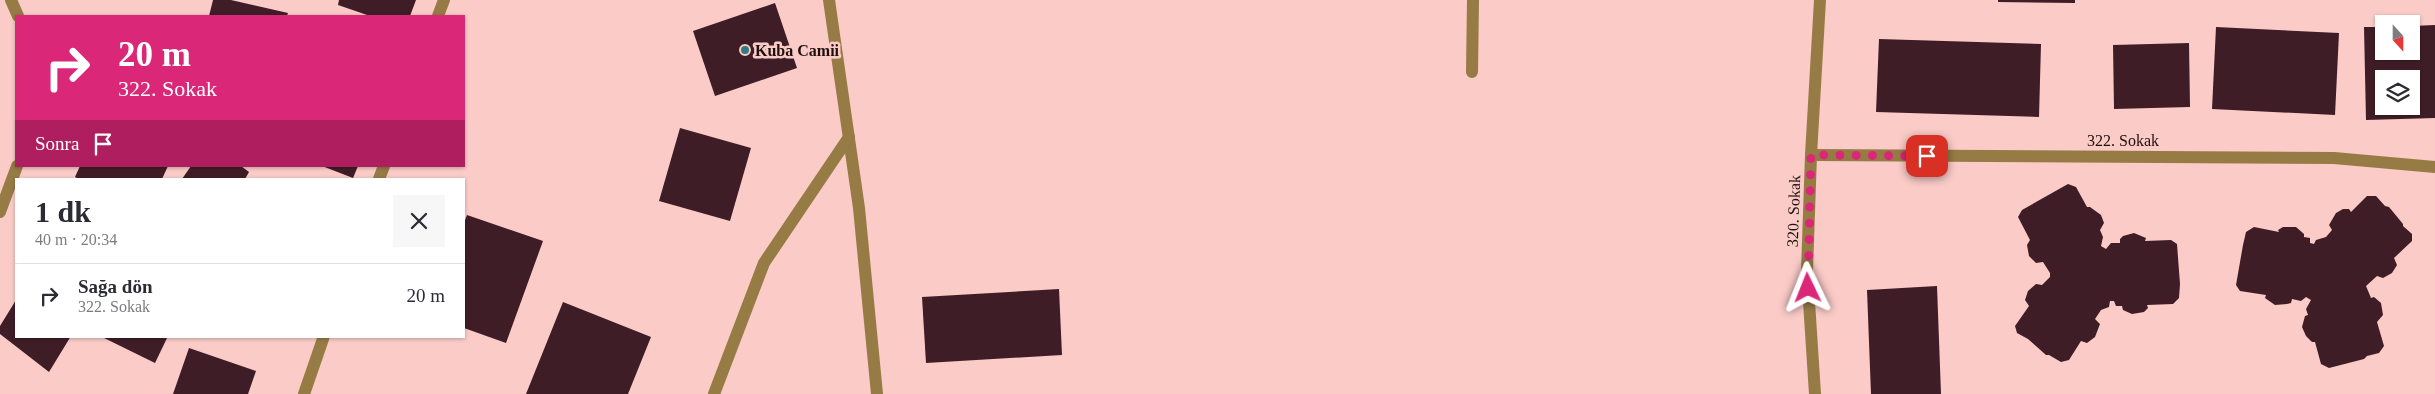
<!DOCTYPE html>
<html lang="tr">
<meta charset="utf-8">
<style>
body{margin:0;font-family:"Times New Roman",serif;background:#f7f7f7;color:#2b2b33;height:100vh;display:flex;flex-direction:column;font-size:19px;white-space:nowrap}
*{box-sizing:border-box;margin:0}
p{font-size:16px;color:#7c7c81}
.icon{flex:none;width:28px;height:28px;fill:none;stroke:currentColor;stroke-width:2;stroke-linecap:round;stroke-linejoin:round}
.map{position:relative;flex:1;overflow:hidden}
.details{position:absolute;left:15px;top:178px;width:450px;height:160px;display:flex;flex-direction:column;background:#fff;border-radius:0px;box-shadow:0 1px 4px #0004}
.details>*{flex:none}
.guide{position:absolute;left:15px;top:15px;width:450px;height:152px;border-radius:0px;box-shadow:0 1px 4px #0004;background:#db2777;color:#fff;overflow:hidden}
.needle{width:32px;rotate:159deg}
.tools{position:absolute;left:2375px;top:15px;display:grid;gap:10px}
.tools a{display:grid;place-items:center;width:45px;height:45px;border-radius:0px;background:#fff;box-shadow:0 1px 4px #0004;font-size:25px}
.pin{position:absolute;display:grid;place-items:center;width:42px;height:42px;color:#fff;margin:-21px;border-radius:10px;box-shadow:0 2px 8px #0006}
.me{position:absolute;width:55px;margin:-28px;rotate:358deg;stroke-linejoin:round;filter:drop-shadow(0 0 4px #0008)}
.turn{display:flex;align-items:center;gap:18px;height:105px;padding:0 20px;font-size:22px}
.turn .icon{width:65px;height:65px;stroke-width:2.5}
.turn b{display:block;font-size:35px;line-height:42px}
.then{display:flex;align-items:center;height:48px;padding:0 20px;background:#0003;gap:10px;font-size:19px}
.round{display:grid;place-items:center;flex:none;width:52px;height:52px;border-radius:0px;background:#f7f7f7}
.head{display:flex;align-items:center;justify-content:space-between;height:85px;padding:0 20px}
h1{font-size:30px;font-weight:800;line-height:38px}
ul{padding:0;list-style:none}
li{display:flex;align-items:center;gap:15px;height:65px;padding:0 20px;border-top:1px solid #e1e1e2}
li div{flex:1}
li b{display:block;font-size:19px}
li em{font-style:normal}
.map>svg:first-child{display:block}
</style>
<div class="map">
<svg width="2435" height="394" viewBox="0 0 2435 394">
<rect width="100%" height="100%" fill="#facbc7"/>
<g fill="#3f1d27" fill-rule="evenodd">
<path d="M213,0h18l57,13 -1,3h-78z"/>
<path d="M339,0h77l-6,16h-40l-32,-11z"/>
<path d="M1998,0h77v3l-77,-1z"/>
<path d="M775,3l22,65 -82,28 -22,-65z"/>
<path d="M2435,25v93l-69,2 -2,-93h20v24h27v-25zM2384,79h27v27h-27z"/>
<path d="M2216,27l123,6 -4,82 -123,-6z"/>
<path d="M1879,39l162,5 -2,73 -163,-5z"/>
<path d="M2189,43l1,64 -76,2 -1,-64z"/>
<path d="M680,128l71,20 -21,73 -71,-20z"/>
<path d="M80,166h88l-6,13h-83l-4,-2z"/>
<path d="M191,166h50l8,6 -4,7h-63z"/>
<path d="M322,166h36l-5,12z"/>
<path d="M2068,184l8,3 11,20h3l11,8 3,8 -4,7 3,7 -2,9 5,3 5,-6h9v-4l3,-3 11,-3 12,5 -1,3 26,-1 6,4 3,40 -1,14 -6,6 -26,1 1,3 -4,4 -12,2 -9,-4 -1,-4h-6l-2,-5h-4l-1,6 -8,3 -6,9 5,5 -5,13 -8,6 -6,-2 -12,19 -8,2 -12,-7h-3l-18,-16 -11,-6 -2,-7 14,-20 -4,-6 3,-9 8,-7 6,1 8,-8v-4l-7,-11 -7,1 -7,-7 -2,-11 3,-5 -12,-23 4,-7z"/>
<path d="M2367,196h9l9,10 4,1 14,17v2l9,8v7l-18,17 3,7 -5,8 -9,5 -6,-2 -11,10 5,12 3,-1 7,6 2,12 -6,7 7,24 -5,7 -12,3 -3,3 -35,9 -8,-4 -6,-22h-3l-6,-6 -4,-9 3,-11 3,-1 -2,-6 5,-9 -5,-3 -5,4 -9,-2 -1,4 -4,1 -12,1 -10,-7 1,-3 -26,-4 -4,-6 7,-40 3,-13 8,-5 25,5 -1,-2 5,-3h13l8,7v3l6,1v5l4,1 2,-4 10,-3 6,-7 -3,-5 7,-12 7,-4h6l2,3z"/>
<path d="M467,215l76,26 -37,102 -42,-15v-105z"/>
<path d="M1937,286l4,108h-70l-4,-104z"/>
<path d="M1059,289l3,66 -136,8 -4,-66z"/>
<path d="M16,300v36h55l-22,36 -49,-38v-8z"/>
<path d="M563,302l88,35 -23,57h-102z"/>
<path d="M100,336h68l-13,27z"/>
<path d="M189,348l67,23 -8,23h-75z"/>
</g>
<g fill="none" stroke-linecap="round" stroke-linejoin="round">
<g stroke="#967b45" stroke-width="12">
<path d="M11,0l7,16"/>
<path d="M829,0l30,208 18,186"/>
<path d="M438,16l6,-16"/>
<path d="M1472,72l1,-72"/>
<path d="M1811,155l523,3 101,9"/>
<path d="M379,179l5,-13"/>
<path d="M0,212l17,-46"/>
<path d="M304,394l20,-58"/>
<path d="M714,394l50,-131 85,-126"/>
<path d="M1815,394l-8,-123 4,-116 9,-155"/>
</g>
</g>
<g fill="none" stroke-linecap="round" stroke-linejoin="round">
<path stroke="#db2777" stroke-width="9" stroke-dasharray="0 16.2" d="M1808,288l3,-133 116,1"/>
</g>
<circle fill="#317a80" stroke="#facbc7" stroke-width="2" cx="745" cy="50" r="5"/>
<g text-anchor="middle" stroke-width="5" stroke-linejoin="round" paint-order="stroke">
<g font-size="16" font-weight="bold" fill="#1f0f0e" stroke="#facbc7" text-anchor="start">
<text x="755" y="56">Kuba Camii</text>
</g>
<g font-size="16" fill="#1f0f0e" stroke="#facbc7">
<text x="2123" y="146">322. Sokak</text>
<text transform="translate(1793 211) rotate(-88)" y="6">320. Sokak</text>
</g>
</g>
</svg>
<div class="tools">
<a><svg class="needle" viewBox="-14 -14 28 28"><path d="M0-13l5 13h-10z" fill="#e53935"/><path d="M0 13l5-13h-10z" fill="#7c7c81"/></svg></a>
<a><svg class="icon" aria-label="layers" viewBox="0 0 24 24"><path d="M12 4l9 5-9 5-9-5zM3 14l9 5 9-5"/></svg></a>
</div>
<div class="pin" style="left:1927px;top:156px;background:#d93025"><svg class="icon" aria-label="arrive" viewBox="0 0 24 24"><path d="M6 21V4h12l-3 4 3 4H6"/></svg></div>
<svg class="me" style="left:1808px;top:288px" viewBox="-20 -20 40 40"><path d="M0-17L14 15 0 8-14 15z" fill="#db2777" stroke="#fff" stroke-width="4"/></svg>
<div class="guide">
<div class="turn"><svg class="icon" aria-label="right" viewBox="0 0 24 24"><path d="M7 20v-9h11M14 6l5 5-5 5"/></svg><div><b>20 m</b>322. Sokak</div></div>
<div class="then">Sonra<svg class="icon" aria-label="arrive" viewBox="0 0 24 24"><path d="M6 21V4h12l-3 4 3 4H6"/></svg></div>
</div>
<section class="details">
<div class="head"><div><h1>1 dk</h1><p>40 m · 20:34</p></div><a class="round"><svg class="icon" aria-label="close" viewBox="0 0 24 24"><path d="M6 6l12 12M18 6L6 18"/></svg></a></div>
<ul>
<li><svg class="icon" aria-label="right" viewBox="0 0 24 24"><path d="M7 20v-9h11M14 6l5 5-5 5"/></svg><div><b>Sağa dön</b><p>322. Sokak</p></div><em>20 m</em></li>
</ul>
</section>
</div>
